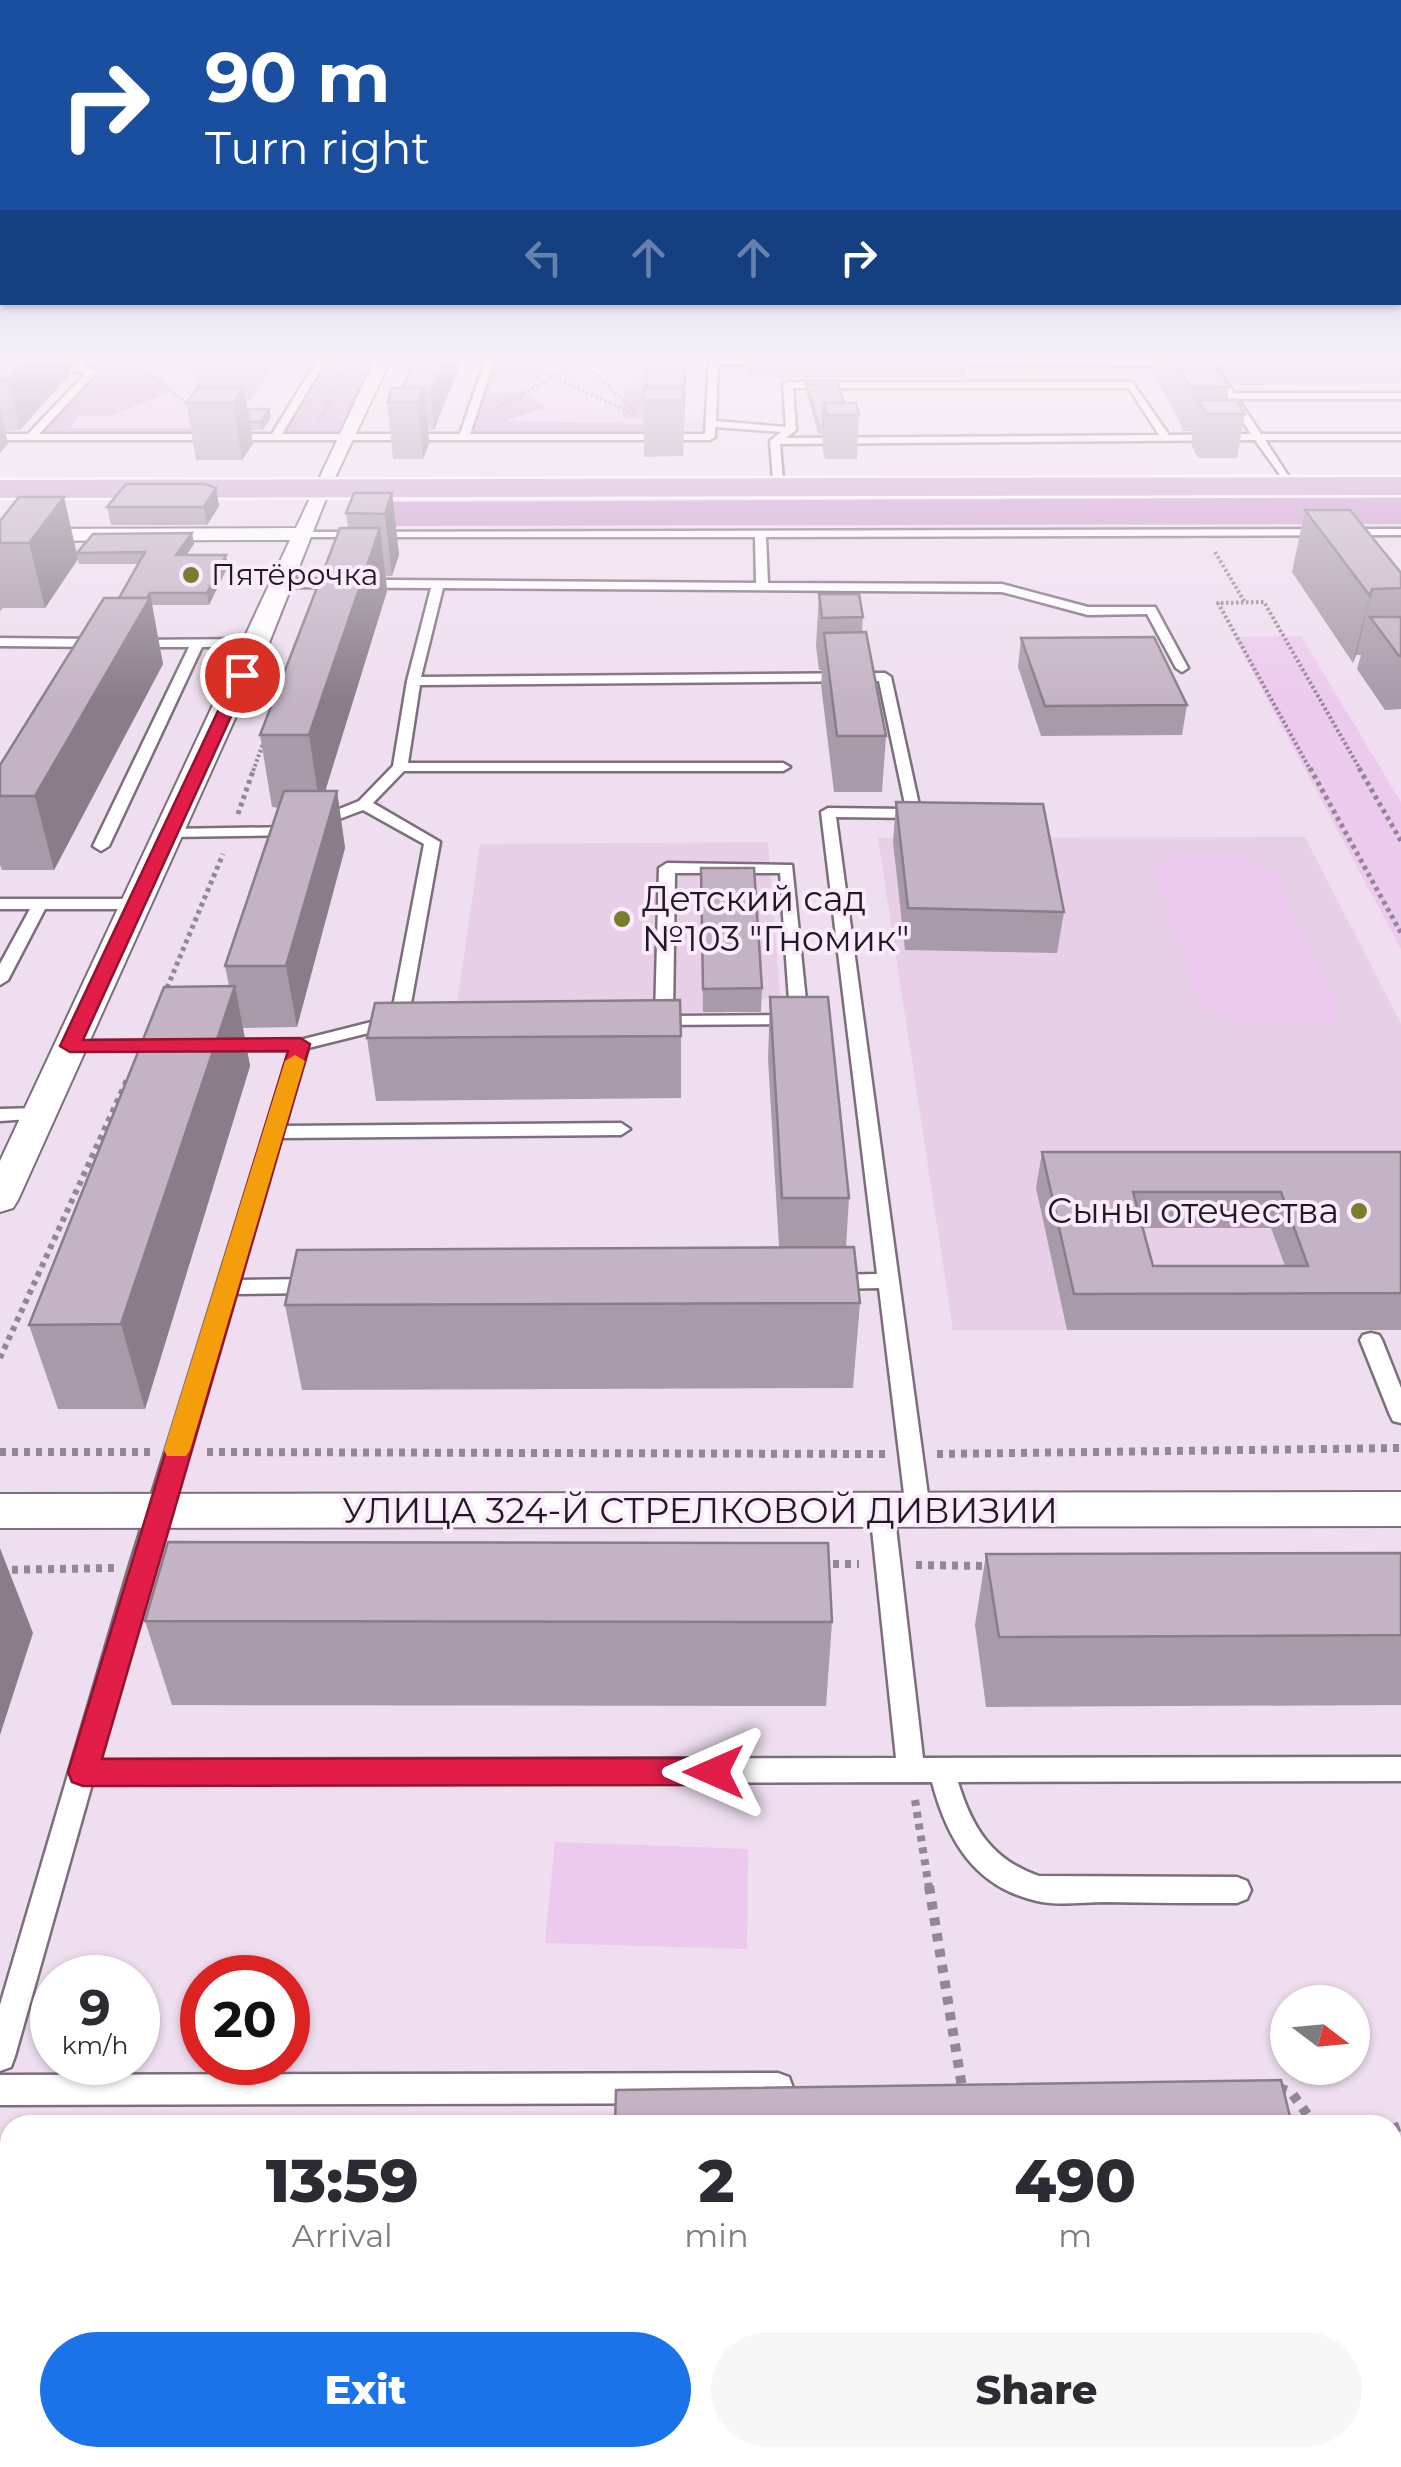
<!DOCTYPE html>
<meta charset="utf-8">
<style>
body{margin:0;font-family:Montserrat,sans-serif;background:#f7f7f7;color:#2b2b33;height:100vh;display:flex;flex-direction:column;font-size:38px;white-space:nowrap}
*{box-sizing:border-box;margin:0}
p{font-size:32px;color:#7c7c81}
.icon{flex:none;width:55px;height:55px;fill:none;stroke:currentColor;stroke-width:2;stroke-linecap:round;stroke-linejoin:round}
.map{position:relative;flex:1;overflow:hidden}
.panel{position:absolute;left:0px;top:2115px;width:1402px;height:352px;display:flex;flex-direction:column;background:#fff;border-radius:30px 30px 0 0;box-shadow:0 2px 8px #0004}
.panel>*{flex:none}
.hud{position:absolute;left:0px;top:0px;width:1402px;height:305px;box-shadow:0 2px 8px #0004;background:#1a4fa0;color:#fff;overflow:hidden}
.needle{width:65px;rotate:106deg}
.buttons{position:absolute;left:1270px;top:1985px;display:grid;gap:20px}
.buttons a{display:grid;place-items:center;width:100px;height:100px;border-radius:50%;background:#fff;box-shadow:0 2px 8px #0004;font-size:50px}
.speed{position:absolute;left:30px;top:1955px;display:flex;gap:20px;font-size:50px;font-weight:700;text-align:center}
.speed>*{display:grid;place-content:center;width:130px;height:130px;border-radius:50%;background:#fff;box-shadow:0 2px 8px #0004;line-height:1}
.speed small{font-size:25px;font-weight:400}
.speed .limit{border:15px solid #d22;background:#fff;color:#111}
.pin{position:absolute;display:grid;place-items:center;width:85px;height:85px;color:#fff;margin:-42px;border:5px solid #fff;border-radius:50%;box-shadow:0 2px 10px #0007}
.me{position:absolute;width:110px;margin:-55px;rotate:270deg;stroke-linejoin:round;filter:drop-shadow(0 0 8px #0008)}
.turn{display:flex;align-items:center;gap:35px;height:210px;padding:0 40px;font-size:45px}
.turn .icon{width:130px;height:130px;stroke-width:2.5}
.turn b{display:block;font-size:70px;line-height:85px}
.lanes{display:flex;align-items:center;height:95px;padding:0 40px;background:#0003;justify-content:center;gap:50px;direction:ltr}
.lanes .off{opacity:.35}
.eta{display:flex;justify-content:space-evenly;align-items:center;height:170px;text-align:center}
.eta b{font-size:60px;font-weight:800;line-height:70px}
.button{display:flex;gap:20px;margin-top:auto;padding:20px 40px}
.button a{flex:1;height:115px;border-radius:60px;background:#1a73e8;color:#fff;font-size:40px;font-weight:800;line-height:115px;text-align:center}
.button a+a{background:#f7f7f7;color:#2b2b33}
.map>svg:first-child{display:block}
</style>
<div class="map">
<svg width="1401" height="2467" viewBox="0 0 1401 2467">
<rect width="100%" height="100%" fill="#efdeef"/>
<g fill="#e7d0e7">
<path d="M1305,837l96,187v306h-448l-75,-492z"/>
<path d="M768,842l12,152 -58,19 -266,-3 24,-166z"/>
</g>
<g fill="#eccaed">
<path d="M88,355h193l-42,62 -48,22 -160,-2 61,-66z"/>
<path d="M492,355h161l32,63 26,-1 -1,20 -247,2z"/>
<path d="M1301,636l100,166v147l-167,-312z"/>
<path d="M1172,859h75l29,12 62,137 -1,7c-21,16 -117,11 -136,-8l-48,-137 8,-9z"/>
<path d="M555,1842l193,7 -1,100 -202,-6z"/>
</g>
<g fill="#cc9bce">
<path d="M88,355h42l42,36 -62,25h-31l-9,12h129l-8,11 -160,-2 61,-66 -18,-1z"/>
<path d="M257,355h24l-30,45h-50l-9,-36 60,-1z"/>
<path d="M325,355h60l-40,84h-71z"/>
<path d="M492,355h50l-3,23h-44l-6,15 35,-1 22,15 -41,14 146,3 59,13 -247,2z"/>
<path d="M653,355l-5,62 -25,1 1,-30 14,-2 5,-17 -86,-13z"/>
<path d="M1401,497v27l-1008,2 -1,-24z"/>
</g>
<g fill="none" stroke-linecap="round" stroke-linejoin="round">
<defs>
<g id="lane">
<path d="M83,355h9l-10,12 17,3 -60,64h233l48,-79h9l-47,79h178l27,-79h9l-26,79h235l4,-73 1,-6h8v3h58l4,3 -4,3h-58l-2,57 70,6 -3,-42 5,-3h344l37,53 82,-1 -46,-70 19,-9h13l-22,10 19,28h167v6h-163l23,35h140v6h-136l26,40 -5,3 -31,-43 -475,4 3,36 -5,3 -5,-3 -3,-39 11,-9 -66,-5v10l-5,3h-710v-6h28l58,-61 -17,-3zM793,388h336l30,47 -373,3 10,-8z"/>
<path d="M940,359l236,1 5,3 -5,3 -239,-2z"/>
<path d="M1401,529v6l-635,2 2,46 234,1 86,23h67l33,61 -6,4 -6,-4 -29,-54 -59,1 -86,-23 -559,-4 -22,89 464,-4 6,4 30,137 -7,4 -78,-1 94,693 -4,6 -8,3 -8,-3 -4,-6 -27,-222 -46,1 -10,-7 10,-7 44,-1 -56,-462 7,-4 78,1 -27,-128 -459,4 -12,78h375l7,4 -7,4h-379l-31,32 67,39 -32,178 -3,4 -97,24 -23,78 336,-3 9,6 -9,6 -340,3 -42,142 75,-1 10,7 -10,7 -79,1 -136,466 797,-2 -26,-248 4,-6 8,-3 8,3 4,6 29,248 478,-1v24l-443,1c14,46 34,78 81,94l198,1 10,4 4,9 -4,9 -10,4c-44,0 -87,0 -131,-1 -22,0 -48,4 -69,-1 -63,-14 -90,-62 -105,-119l-840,2 -77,272 -4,11 -11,4v-66l129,-437 161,-518h-67l-9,-5 9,-5h77l91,-23 33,-173 -61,-34 -66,25 -128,2 -7,-4 7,-4 126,-2 64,-26 34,-35 14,-85 24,-93 -149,-1 -6,-4 6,-4 474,4 -1,-46h-452l-6,-3 2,-2z"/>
<path d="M0,638l100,1 6,4 -6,4 -100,-1z"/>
<path d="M130,640l127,-1 6,4 -6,4h-55l-93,199 -8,5 -8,-5 96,-199h-55l-6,-4z"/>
<path d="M667,863l125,2 16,155 -3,4 -150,1 -3,-4 3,-4 4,-149zM675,873h105l10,142 -117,1z"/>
<path d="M0,899h136l8,5 -8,5h-91l-37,71 -8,5v-21l30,-55h-30z"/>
<path d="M70,1041h94l9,5 -9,5 -100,-1 -3,-4 3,-4z"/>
<path d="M38,1108l7,2 2,4 -2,4 -45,3v-12z"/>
<path d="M1371,1333l8,2 3,5 19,48v35l-8,-2 -3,-6 -30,-75 3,-5z"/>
<path d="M778,2073l11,4 4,11 -4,11 -11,4 -778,2v-30z"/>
</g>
<g id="street">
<path d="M377,355h16l-62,131 -62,157 -251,557 -5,8 -13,4v-51l290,-621 -290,1v-12l296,-1z"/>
<path d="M1401,1492v34l-1401,2v-34z"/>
</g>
<path id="primary" d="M1401,477v18l-1401,3v-18z"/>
</defs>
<use href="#lane" stroke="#7d6e7e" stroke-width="5"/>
<use href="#street" stroke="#7d6e7e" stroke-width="4"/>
<use href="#primary" stroke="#fff" stroke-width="5"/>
<g stroke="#938794" stroke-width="4" stroke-dasharray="2.5 2.5" stroke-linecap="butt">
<path d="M126,355l66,52"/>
<path d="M190,355l10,38"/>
<path d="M574,355l66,60"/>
<path d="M509,357l125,57"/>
<path d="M496,407l102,-52"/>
<path d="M319,420l28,-51"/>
<path d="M1215,552l29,49"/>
<path d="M253,771l11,-30"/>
<path d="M1311,771l-93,-168 46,-1 97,169"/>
</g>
<g stroke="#938794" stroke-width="5" stroke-dasharray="4 4" stroke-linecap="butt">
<path d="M1310,768l91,165"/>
<path d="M1359,768l42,73"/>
<path d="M238,814l16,-46"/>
<path d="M164,995l59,-141"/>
</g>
<path stroke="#938794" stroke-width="6" stroke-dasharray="5 5" stroke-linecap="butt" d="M0,1358l127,-278"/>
<g stroke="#938794" stroke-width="8" stroke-dasharray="6 6" stroke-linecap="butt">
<path d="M0,1452h150"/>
<path d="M207,1452l678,2"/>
<path d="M937,1454l464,-6"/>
<path d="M821,1564h38"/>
<path d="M916,1565l73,1"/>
<path d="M0,1570l114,-2"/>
<path d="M915,1800l14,88"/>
</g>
<g stroke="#938794" stroke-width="10" stroke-dasharray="8 8" stroke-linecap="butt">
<path d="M929,1886l33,201"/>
<path d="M1279,2088l12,4 24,33"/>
<path d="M1392,2129l9,-3"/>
<path d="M0,2426h10"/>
<path d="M1245,2458l2,9"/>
</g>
<use href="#lane" fill="#fff" fill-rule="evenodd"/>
<use href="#street" fill="#fff" fill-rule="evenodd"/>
<use href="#primary" fill="#ceaacf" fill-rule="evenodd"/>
</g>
<g fill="#a99aa9" fill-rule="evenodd">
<path d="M0,355h78l-10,10 2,9 -50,56 -15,1 3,13 -8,9z"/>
<path d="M464,355l-30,75h-6l1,14 -6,15h-30l-6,-57 15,-14z"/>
<path d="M649,355h38l-4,101 -39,1 -1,-57z"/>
<path d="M749,355h218l-2,22h-217z"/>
<path d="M1150,355h70l-3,14 12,18 -2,13 18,14 -8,44h-39l-7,-14 2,-13h-9l-32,-61 2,-14z"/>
<path d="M1223,355h178v22l-2,7 -166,1 -12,-18z"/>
<path d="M806,384l38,19 15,12 -2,44h-32l-3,-12 1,-13h-5l-12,-42z"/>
<path d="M244,388l3,21h22l2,9 -9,12h-11l2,14 -11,16h-46l-10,-57z"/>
<path d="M216,488l3,18 -12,19h-96l-4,-18z"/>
<path d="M392,493l7,62 -7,21h-6l1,15 -62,200h12l8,57 -48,179 -54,1 7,38 -105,343h-87l-29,-84 200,-339 -4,-20 54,-158 -7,-1 -12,-72 88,-207 -2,-15z"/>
<path d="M1305,510l96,63v136l-16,1 -28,-41 4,-14h-5l-3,8 -61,-91z"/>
<path d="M0,521l77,32 115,-20 2,11 -8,11 42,11 -19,39h-57l-1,1 12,58 -109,206h-52l-2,-5v-100l119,-167 20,-34h-60l-1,-5 -33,49h-42l-3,3z"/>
<path d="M819,594l44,23 -1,15 24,104 -4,56h-48l-13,-107 1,-15h-3l-3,-24z"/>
<path d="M1021,638l166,67 -5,30 -141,1 -23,-69z"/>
<path d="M896,802l168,110 -7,41 -152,-3 -12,-108z"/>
<path d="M701,868l61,120 -1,24h-58z"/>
<path d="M770,997l79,201 -3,49 14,56 -7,85 -551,2 -17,-85 494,-58 -11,-188z"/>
<path d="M681,1036v62l-305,3 -9,-63z"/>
<path d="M1042,1152h359v178h-334l-31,-142zM1142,1228h129l14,38h-132z"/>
<path d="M1401,1553v152l-415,2 -11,-82 11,-71z"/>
<path d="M145,1621l687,1 -6,84 -654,-1z"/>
<rect x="0" y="2156" width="10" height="181"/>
</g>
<g fill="#897d89">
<path d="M32,355h46l-10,10 2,9 -50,56 -12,-50z"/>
<path d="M447,355h17l-30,75 -3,-36z"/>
<path d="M685,355h2l-3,75v-43z"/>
<path d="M244,388l9,56 -11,16 -9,-57z"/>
<path d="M424,388l5,56 -6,15 -6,-57z"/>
<path d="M0,408l8,36 -8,9z"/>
<path d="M269,409l2,9 -9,12 -1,-8z"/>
<path d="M216,488l3,18 -12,19 -3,-18z"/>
<path d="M392,493l7,62 -7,21 -7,-62z"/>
<path d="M64,497l14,62 -33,49 -16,-65z"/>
<path d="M380,528l7,63 -67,217 -11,-73z"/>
<path d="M192,533l2,11 -15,22 -3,-11z"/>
<path d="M226,555l2,11 -19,39 -2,-12z"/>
<path d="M1372,589l-16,66 -3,8 17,-67z"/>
<path d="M150,593l13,71 -109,206 -19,-74z"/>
<path d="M337,791l8,57 -48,179 -11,-61z"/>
<path d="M235,986l15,80 -105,343 -24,-85z"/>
<path d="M0,1548l33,85 -33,102z"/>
</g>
<g fill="#c4b3c4" stroke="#897d89" stroke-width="2.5" fill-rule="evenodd">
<path d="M0,355h32l-24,25h-8z"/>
<path d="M417,355h30l-16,39h-7v-6h-22z"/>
<path d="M649,355h36l-1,32h-38z"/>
<path d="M1172,355h37l20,32 -38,1z"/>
<path d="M806,384h32l6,19h-20l-1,23h-4z"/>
<path d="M198,388h46l-11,15h-47z"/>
<path d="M392,388h32l-7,14h-30z"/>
<path d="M644,388h39v12h-40z"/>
<path d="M1198,400h39l8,14h-39z"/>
<path d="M824,403h32l3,12h-32z"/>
<path d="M247,409h22l-8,13h-12z"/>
<path d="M126,484h79l11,4 -12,19h-97z"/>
<path d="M354,493h38l-7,21 -39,-1z"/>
<path d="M19,497h45l-35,46h-29v-22z"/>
<path d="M1305,510h45l51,63v15l-29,1 -2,7z"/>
<path d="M340,528h40l-71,207h-49z"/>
<path d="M192,533l-16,22h50l-19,38h-57l-3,5h-28l26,-46 -68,1 16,-19z"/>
<path d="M819,594h40l4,23 -41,1z"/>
<path d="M104,598h46l-115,198h-35v-31z"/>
<path d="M1370,617h31v39h-2z"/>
<path d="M866,632l20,104h-49l-13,-103z"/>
<path d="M1154,637l33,68 -142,1 -24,-68z"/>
<path d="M284,791h53l-51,175h-61z"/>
<path d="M896,802l147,2 21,108 -156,-4z"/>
<path d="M701,868h53l8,120 -59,1z"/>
<path d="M235,986l-114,338 -92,1 135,-338z"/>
<path d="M770,997h58l21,201h-67z"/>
<path d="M680,1000l1,36 -314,2 8,-35z"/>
<path d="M1042,1152h359v141l-327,1zM1133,1192h148l27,74h-155z"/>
<path d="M854,1247l6,56 -575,2 12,-55z"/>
<path d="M168,1542l660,1 4,79 -687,-1z"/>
<path d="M1401,1553v82l-402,2 -13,-83z"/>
<path d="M1281,2080l11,45h-677l1,-35z"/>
<rect x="0" y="2156" width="10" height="128"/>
</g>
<linearGradient id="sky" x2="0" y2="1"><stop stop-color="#9face0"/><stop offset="0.51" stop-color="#f8f0f8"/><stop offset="1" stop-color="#f8f0f8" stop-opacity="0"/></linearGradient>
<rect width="1401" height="701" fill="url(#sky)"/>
<path fill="#e11d48" stroke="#92132f" stroke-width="2.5" d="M242,671l8,4 -167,365 217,-2 10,6 -208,715 612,-1 11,4 4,10 -4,9 -11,4 -631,1 -11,-4 -4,-10 220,-721 -218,1 -10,-6 175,-371z"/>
<path fill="#f59e0b" d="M295,1055l10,6 -115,389 -4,6h-19l-3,-6 121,-389z"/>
<g fill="#767f2b" stroke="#fcebfd" stroke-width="4">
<circle cx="191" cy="575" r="10"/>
<circle cx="622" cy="919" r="10"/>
<circle cx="1359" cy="1211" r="10"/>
</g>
<g text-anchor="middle" stroke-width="8" stroke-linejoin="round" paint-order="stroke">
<g font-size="30" fill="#201a21" stroke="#fcebfd" text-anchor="start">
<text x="211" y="585">Пятёрочка</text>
</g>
<g font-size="35" fill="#201a21" stroke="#fcebfd" text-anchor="start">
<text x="642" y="911">Детский сад<tspan x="642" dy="40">№103 "Гномик"</tspan></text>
<text x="1339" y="1223" text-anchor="end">Сыны отечества</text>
</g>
<g font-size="35" fill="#201a21" stroke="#fcebfd">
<text x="700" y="1523">УЛИЦА 324-Й СТРЕЛКОВОЙ ДИВИЗИИ</text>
</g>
</g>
</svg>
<div class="buttons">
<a><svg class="needle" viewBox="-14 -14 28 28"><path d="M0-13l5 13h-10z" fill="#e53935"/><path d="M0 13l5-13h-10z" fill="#7c7c81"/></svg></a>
</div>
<div class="speed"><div>9<small>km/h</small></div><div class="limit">20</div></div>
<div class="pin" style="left:242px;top:675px;background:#d93025"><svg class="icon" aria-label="arrive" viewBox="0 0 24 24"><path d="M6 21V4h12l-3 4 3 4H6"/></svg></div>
<svg class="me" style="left:714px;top:1772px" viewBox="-20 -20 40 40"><path d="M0-17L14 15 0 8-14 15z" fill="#e11d48" stroke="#fff" stroke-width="4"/></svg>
<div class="hud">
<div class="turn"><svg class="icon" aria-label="right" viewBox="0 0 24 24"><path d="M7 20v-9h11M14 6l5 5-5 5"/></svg><div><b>90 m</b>Turn right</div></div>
<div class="lanes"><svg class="icon off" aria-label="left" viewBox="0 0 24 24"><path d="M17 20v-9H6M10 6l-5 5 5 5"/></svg><svg class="icon off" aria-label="ahead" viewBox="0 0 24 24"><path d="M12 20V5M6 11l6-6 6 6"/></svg><svg class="icon off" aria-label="ahead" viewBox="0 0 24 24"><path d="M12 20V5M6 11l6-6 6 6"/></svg><svg class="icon" aria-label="right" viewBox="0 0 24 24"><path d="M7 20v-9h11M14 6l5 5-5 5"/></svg></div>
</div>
<section class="panel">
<div class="eta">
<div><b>13:59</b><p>Arrival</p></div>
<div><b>2</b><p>min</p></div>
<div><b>490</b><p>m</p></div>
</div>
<div class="button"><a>Exit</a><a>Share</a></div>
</section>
</div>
